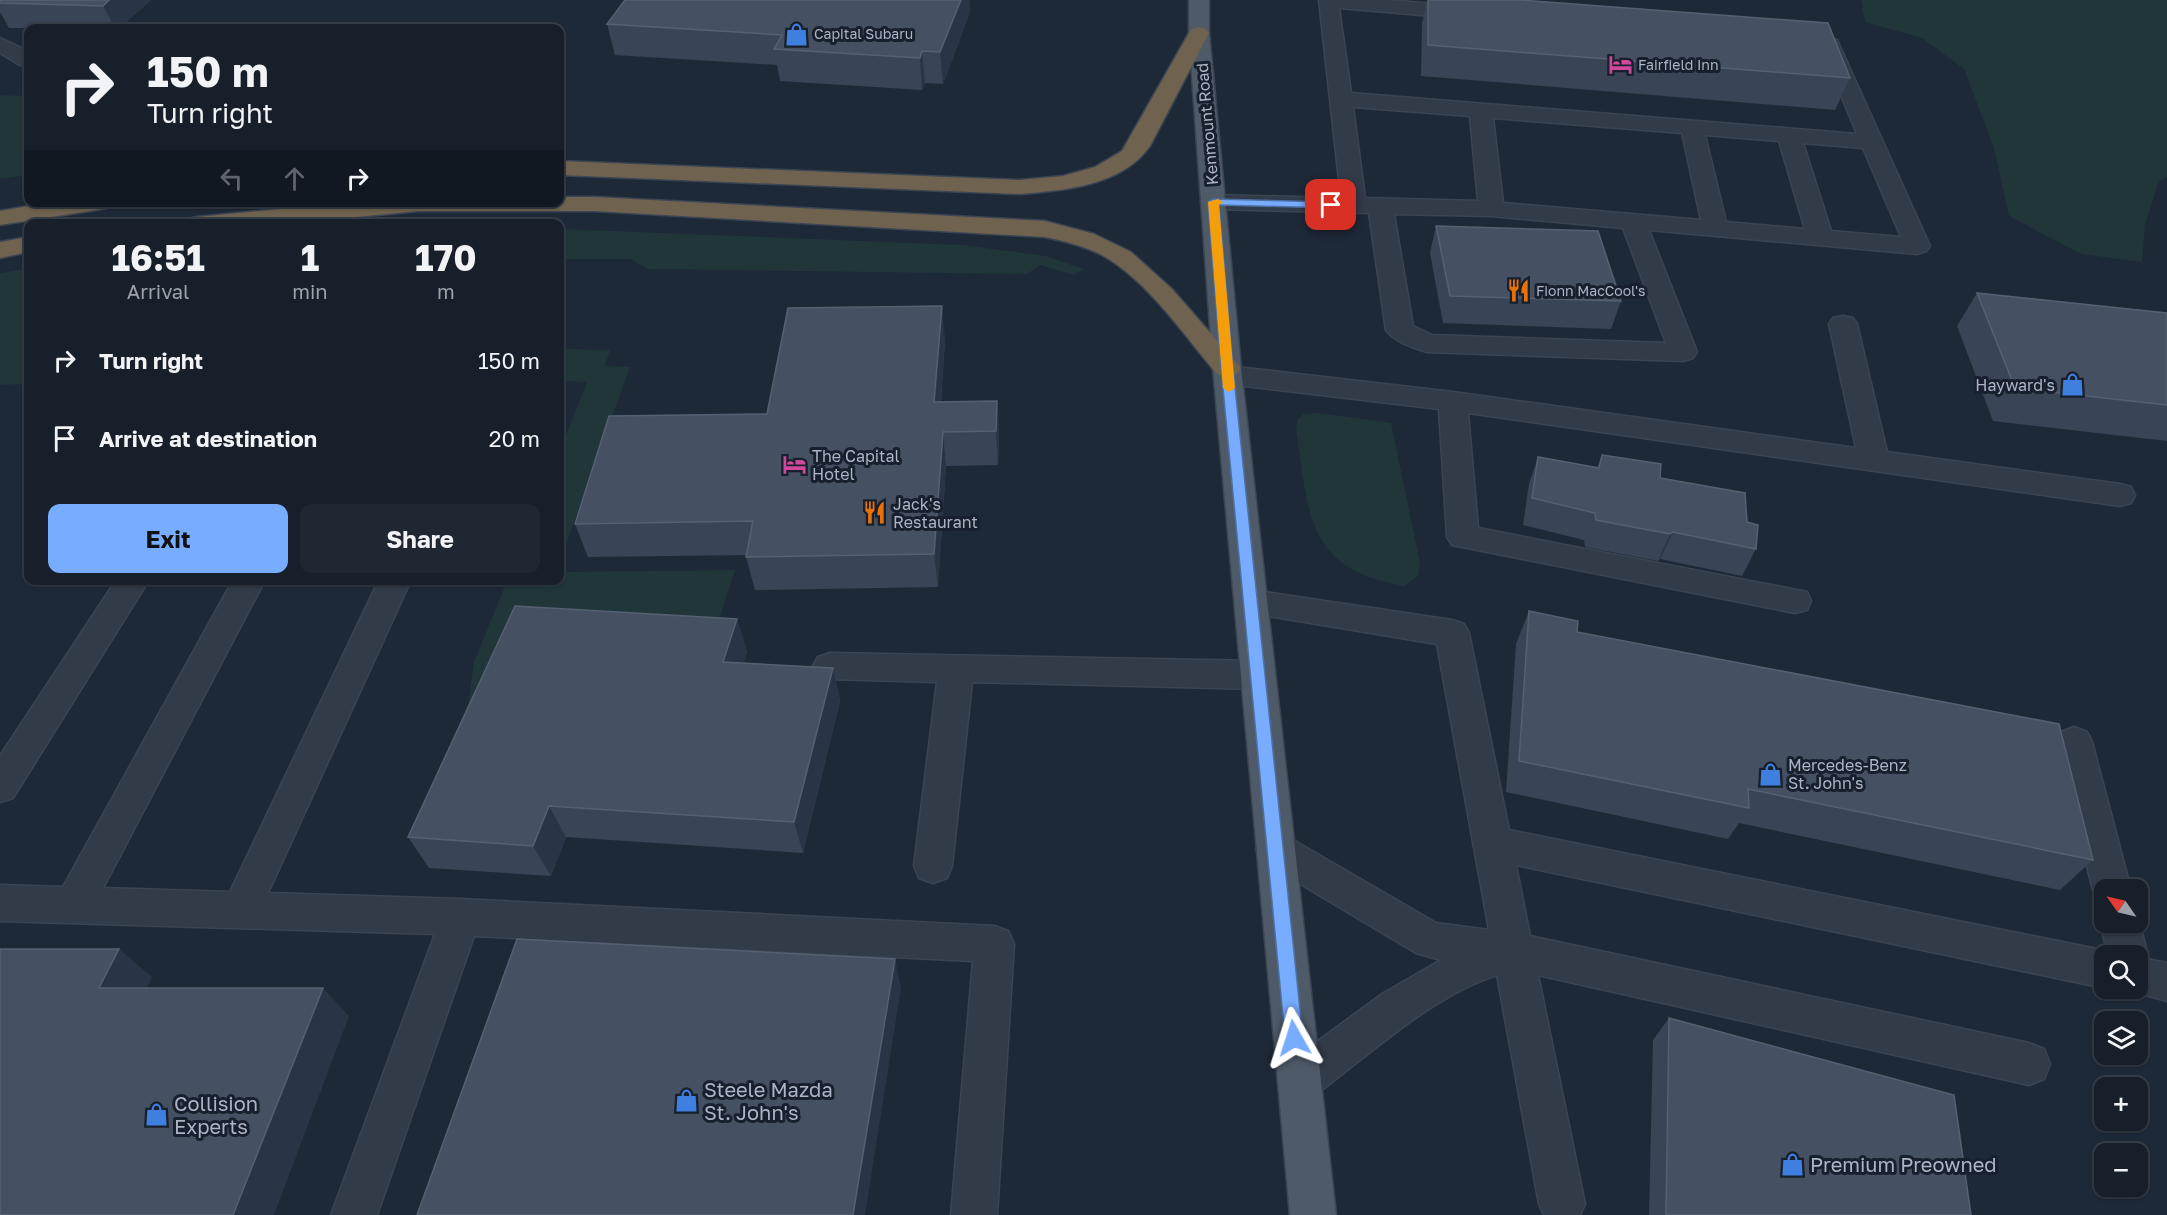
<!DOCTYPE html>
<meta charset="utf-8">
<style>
body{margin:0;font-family:"Golos Text",sans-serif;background:#1f2732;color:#f1f3f6;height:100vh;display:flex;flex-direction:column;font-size:22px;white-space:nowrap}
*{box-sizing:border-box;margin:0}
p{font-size:20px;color:#9ea2a8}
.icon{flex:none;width:33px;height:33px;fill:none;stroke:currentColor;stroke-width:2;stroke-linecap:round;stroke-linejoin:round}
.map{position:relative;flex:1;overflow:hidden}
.sheet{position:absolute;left:24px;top:219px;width:540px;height:366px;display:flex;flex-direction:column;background:#161f2a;border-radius:12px;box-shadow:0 2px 4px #0004,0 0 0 2px #353d47}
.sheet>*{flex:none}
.banner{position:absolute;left:24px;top:24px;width:540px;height:183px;border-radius:12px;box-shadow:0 2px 4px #0004,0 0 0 2px #353d47;background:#161f2a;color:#f1f3f6;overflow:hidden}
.needle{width:39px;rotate:304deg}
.tools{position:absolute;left:2094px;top:879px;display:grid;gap:12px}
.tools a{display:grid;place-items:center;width:54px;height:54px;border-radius:12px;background:#161f2a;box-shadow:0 2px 4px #0004,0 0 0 2px #353d47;font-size:30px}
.pin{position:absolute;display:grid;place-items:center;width:51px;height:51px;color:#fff;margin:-26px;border-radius:12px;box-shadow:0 3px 9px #0006}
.me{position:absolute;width:66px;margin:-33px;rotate:354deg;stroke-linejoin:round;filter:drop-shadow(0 0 4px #0008)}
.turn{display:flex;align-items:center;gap:21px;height:126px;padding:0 24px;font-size:27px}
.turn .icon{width:78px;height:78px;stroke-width:2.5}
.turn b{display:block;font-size:42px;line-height:51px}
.lanes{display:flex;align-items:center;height:57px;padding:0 24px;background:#0003;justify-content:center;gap:30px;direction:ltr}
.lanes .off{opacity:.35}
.eta{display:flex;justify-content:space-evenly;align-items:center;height:102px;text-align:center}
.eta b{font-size:36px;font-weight:700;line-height:42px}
.action{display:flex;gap:12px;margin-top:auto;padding:12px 24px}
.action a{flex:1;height:69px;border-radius:12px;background:#77acff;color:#111;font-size:24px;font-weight:700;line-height:69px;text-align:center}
.action a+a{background:#1f2732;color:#f1f3f6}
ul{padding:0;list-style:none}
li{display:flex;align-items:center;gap:18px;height:78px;padding:0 24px}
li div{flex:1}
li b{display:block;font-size:22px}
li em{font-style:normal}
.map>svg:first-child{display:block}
</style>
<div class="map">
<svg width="2167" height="1215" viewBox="0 0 2167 1215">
<rect width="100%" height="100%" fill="#1e2938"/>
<g fill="#203639">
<path d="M1861,0h306v177l-8,4 -14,43 -3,38 -61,-8 -72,-38 -15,-68 -30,-79 -42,-31 -57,-16z"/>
<path d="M0,95l28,1v79l-28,4z"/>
<path d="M560,229l402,16 84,11 37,13 -9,6 -34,-10 -13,9 -379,-5 -18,-10h-70z"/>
<path d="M28,269v115l-28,1v-112z"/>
<path d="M560,349l50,1 -5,16 25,1 -70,194v-110l27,-69 -27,-1z"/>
<path d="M1319,413l72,10 29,140 -2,13 -14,10c-99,-17 -95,-72 -108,-157l2,-10 6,-5z"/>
<path d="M735,570l-22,68 -256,152 17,-128 33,-81 53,-1v-8z"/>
</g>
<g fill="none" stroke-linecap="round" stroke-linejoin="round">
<defs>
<g id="minor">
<path d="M1319,0h69l80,7 7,2 3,4 -3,4 -7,2 -129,-11 12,85 506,41 -35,-85 -6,-5 4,-4 7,-2 10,2 93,206 -4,5 -9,3 -268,-24 48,122 -4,6 -10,3 -256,-9c-13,-4 -33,-10 -41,-22l-17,-117 -156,-4 -9,-2 -3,-5 3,-5 9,-2 128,3zM1353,107l117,9 8,85 -113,-3zM1493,118l189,15 19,87 -198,-17zM1705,135l74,6 26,88 -79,-7zM1803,143l60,5 38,89 -70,-6zM1394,214l97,2 132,12 43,115 -234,-8 -19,-9z"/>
<path d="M0,38l28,13v15l-8,-1 -20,-12z"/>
<path d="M1843,316l10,2 4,6 30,128 233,32 11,3 4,8 -4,8 -11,3 -652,-93 10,115 329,64 4,9 -4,9 -12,3 -343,-68 -5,-8 -8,-128 -211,-25 -10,-3 -4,-6 4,-6 10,-3 225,26 403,56 -27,-124 4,-6z"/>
<path d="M116,580h33l-136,218 -13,4v-46z"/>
<path d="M233,580h32l-162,308 127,4 149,-312h32l-143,313 193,6 533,27 14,5 6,13 -17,271h-46l22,-254 -499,-25 -97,279h-46l104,-281 -435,-13v-36l63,2z"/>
<path d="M1251,590l201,30 12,4 5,9 40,197 598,121 -7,-29 4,-9v9h34v-5l10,39 -1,3 20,4v38l-43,-12 14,-1v-32h-34v32l-588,-123 14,71 499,107 15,6 6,15 -6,15 -15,6 -491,-110 47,229 -5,11h-36l-5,-11 -42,-229c-50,16 -96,53 -137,85 -20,15 -38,33 -61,42l-15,-6 -6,-15 6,-15 98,-72 59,-34 -25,-7 -154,-92 -6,-12 6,-12 13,-5 13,5 148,86 53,7 -52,-286 -198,-33 -4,-9 4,-9z"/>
<path d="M830,653l428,8 12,4 5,10 -5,10 -12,4 -286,-7 -20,184 -5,12 -14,5 -14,-5 -5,-12 23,-184 -107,-3 -12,-4 -5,-9 5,-9z"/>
<path d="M2074,727l13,5 5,10 39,148h-27v15l-6,-3 -5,-12 -37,-148 5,-10z"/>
</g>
<path id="major" d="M1189,0h20v33l32,335 95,847h-46l-77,-847 -24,-335z"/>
<g id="highway">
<path d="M1199,27l7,2 3,4 -59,113c-28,40 -85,44 -130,48l-460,-19v-14l460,19 43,-4 32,-9 27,-16 67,-118 3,-4z"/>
<path d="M560,197h35l450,24 49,13 37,18 41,37 69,79 -4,6 -10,3 -10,-3c-33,-39 -70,-94 -115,-119 -18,-9 -37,-14 -57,-18l-450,-26h-177l-133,13h-100l3,-5 9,-2 156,-15h207z"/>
<path d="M52,202h62l-3,5 -9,2 -102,16v-14z"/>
<path d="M28,237v15l-28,6v-16z"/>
</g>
</defs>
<use href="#minor" stroke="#3b4452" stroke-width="3"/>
<use href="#major" stroke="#3b4452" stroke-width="3"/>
<use href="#highway" stroke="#3c4553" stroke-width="3"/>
<use href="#minor" fill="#323b48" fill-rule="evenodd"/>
<use href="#major" fill="#4f5a69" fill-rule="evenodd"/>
<use href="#highway" fill="#6f624e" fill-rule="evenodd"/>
</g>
<g fill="#394557">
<path d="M0,0h151l-32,28h-110l-9,-16z"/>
<path d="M625,0h345v12l-27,72 -18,-1 -3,7 -142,-9 -3,-16 -162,-10 -8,-31z"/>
<path d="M1427,0h93l330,78 -15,32 -414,-34 1,-52z"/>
<path d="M1436,226l185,75 -10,28 -168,-6 -13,-70z"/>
<path d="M1977,293l190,20v128l-174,-20 -36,-95z"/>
<path d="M945,340l-4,62 56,-1 2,34 -1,30 -52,1 -8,121 -183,3 -9,-33 1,-2 -159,2 -13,-33 192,-110z"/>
<path d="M1602,455l58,23 87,44 9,27 -14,27 -82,-17 -2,2 -73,-14 -1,-7 -61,-15 6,-41 9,-27 59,11z"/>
<path d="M1529,611l48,21 516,228 -33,30 -321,-67 -11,16 -222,-47 10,-148z"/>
<path d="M737,619l10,33 -4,11 90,5 7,33 -37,152 -237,-16 -15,39 -122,-8 -21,-31z"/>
<path d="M1669,1018l302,197h-322l4,-175z"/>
</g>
<g fill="#293546">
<path d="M109,0h42l-32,28h-4l-12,-22z"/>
<path d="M959,0h11v12l-27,72 -3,-32z"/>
<path d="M922,51l3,32 -3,7 -2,-32z"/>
<path d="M942,306l3,34 -7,96 -4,-34z"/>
<path d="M997,401l2,34 -1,30 -2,-34z"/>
<path d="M943,432l3,34 -8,121 -4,-33z"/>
<path d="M1673,532l-13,27 -2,2 12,-27z"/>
<path d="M737,619l10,33 -14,42 -10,-32z"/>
<path d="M833,668l7,33 -37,152 -9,-31z"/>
<path d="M549,806l17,31 -15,39 -18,-30z"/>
<path d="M119,949l33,28 -19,38 -34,-27z"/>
<path d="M895,959l6,29 -36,227h-12z"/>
<path d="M323,988l26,28 -75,199h-41z"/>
</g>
<g fill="#455163" stroke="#556172" stroke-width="1.5">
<path d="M0,0h109l-6,6 -103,-3z"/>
<path d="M625,0h336l-21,52 -18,-1 -2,7 -146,-9 8,-14 -175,-11z"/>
<path d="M1428,0h92l308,23 22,55 -422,-33z"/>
<path d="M1436,226l162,5 23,70 -171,-5z"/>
<path d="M1977,293l190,20v92l-152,-17z"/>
<path d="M942,306l-8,96 63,-1 -1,30 -53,1 -9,122 -188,3 7,-36 -178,3 34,-108 158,-2 21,-106z"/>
<path d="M1602,455l59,9 -1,14 85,15 2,29 11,3 -2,24 -83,-17 -3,2 -74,-14 -1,-7 -63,-15 6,-41 61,11z"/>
<path d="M515,606l222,13 -14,43 110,6 -39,154 -245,-16 -16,40 -125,-9z"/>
<path d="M1529,611l49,10 -1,11 482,92 34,136 -345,-71 1,19 -230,-47z"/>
<path d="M517,939l378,20 -42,256h-436z"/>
<path d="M0,949h119l-20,39h224l-90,227h-233z"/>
<path d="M1669,1018l285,77 17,120h-305z"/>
</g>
<path fill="#77acff" stroke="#4d70a6" stroke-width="1.5" d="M1213,199l118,3 5,3 -5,3 -112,-3 14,163 70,670 -3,5 -6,3 -6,-3 -3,-5 -64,-670 -13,-166z"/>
<path fill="#f59e0b" d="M1218,199l5,3 -4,3 16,183 -6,4 -6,-4 -15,-186z"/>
<defs>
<symbol id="shop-bare" viewBox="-9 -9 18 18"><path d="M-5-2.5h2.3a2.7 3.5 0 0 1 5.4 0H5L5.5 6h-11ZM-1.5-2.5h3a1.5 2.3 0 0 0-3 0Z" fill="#3f7fe0" stroke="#17202c" stroke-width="2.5" paint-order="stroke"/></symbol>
<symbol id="hotel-bare" viewBox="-9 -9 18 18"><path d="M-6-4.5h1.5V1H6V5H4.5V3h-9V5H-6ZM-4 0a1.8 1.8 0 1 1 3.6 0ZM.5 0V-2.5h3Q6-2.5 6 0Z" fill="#d1479c" stroke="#17202c" stroke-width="2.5" paint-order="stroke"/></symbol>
<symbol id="restaurant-bare" viewBox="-9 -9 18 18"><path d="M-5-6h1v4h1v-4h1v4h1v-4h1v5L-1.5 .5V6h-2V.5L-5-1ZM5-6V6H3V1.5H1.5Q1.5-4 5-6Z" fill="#e8710a" stroke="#17202c" stroke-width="2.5" paint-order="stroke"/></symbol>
</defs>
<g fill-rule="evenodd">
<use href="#shop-bare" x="780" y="18" width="33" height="33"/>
<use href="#hotel-bare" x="1604" y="48" width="33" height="33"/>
<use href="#restaurant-bare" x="1502" y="274" width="33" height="33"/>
<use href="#shop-bare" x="2056" y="368" width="33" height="33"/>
<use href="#hotel-bare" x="778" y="448" width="33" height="33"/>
<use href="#restaurant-bare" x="858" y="496" width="33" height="33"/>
<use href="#shop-bare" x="1754" y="758" width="33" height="33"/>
<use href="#shop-bare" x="670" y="1084" width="33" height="33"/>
<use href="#shop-bare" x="140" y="1098" width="33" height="33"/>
<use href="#shop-bare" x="1776" y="1148" width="33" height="33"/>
</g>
<g text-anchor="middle" stroke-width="6" stroke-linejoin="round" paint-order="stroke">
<g font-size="14" fill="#abb5c5" stroke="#17202c" text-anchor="start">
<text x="814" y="39">Capital Subaru</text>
<text x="1638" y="70">Fairfield Inn</text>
<text x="1536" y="296">Fionn MacCool's</text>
</g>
<g font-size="16" fill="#abb5c5" stroke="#17202c">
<text transform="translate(1207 124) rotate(-95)" y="6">Kenmount Road</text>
</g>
<g font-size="16" fill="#abb5c5" stroke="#17202c" text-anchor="start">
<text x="2055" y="391" text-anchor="end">Hayward's</text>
<text x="812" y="462">The Capital<tspan x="812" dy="18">Hotel</tspan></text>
<text x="893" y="510">Jack's<tspan x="893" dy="18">Restaurant</tspan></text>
<text x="1788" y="771">Mercedes-Benz<tspan x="1788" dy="18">St. John's</tspan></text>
</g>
<g font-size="20" fill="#abb5c5" stroke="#17202c" text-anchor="start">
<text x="704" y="1097">Steele Mazda<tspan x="704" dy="23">St. John's</tspan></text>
<text x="174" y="1111">Collision<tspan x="174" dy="23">Experts</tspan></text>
<text x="1810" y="1172">Premium Preowned</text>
</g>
</g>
</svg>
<div class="tools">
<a><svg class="needle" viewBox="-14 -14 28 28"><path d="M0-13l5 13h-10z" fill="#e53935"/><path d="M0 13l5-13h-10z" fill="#9ea2a8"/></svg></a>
<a><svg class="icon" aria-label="search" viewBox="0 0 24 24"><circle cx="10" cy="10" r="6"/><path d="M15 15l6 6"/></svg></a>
<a><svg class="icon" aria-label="layers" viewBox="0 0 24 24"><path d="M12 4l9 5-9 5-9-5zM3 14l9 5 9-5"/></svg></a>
<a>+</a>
<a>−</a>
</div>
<div class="pin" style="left:1331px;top:205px;background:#d93025"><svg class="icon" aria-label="arrive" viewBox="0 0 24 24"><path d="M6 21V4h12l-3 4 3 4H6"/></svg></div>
<svg class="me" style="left:1294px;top:1038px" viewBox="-20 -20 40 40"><path d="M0-17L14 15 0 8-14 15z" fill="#77acff" stroke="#fff" stroke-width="4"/></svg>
<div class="banner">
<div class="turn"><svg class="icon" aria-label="right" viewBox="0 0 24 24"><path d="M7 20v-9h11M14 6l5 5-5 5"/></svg><div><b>150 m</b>Turn right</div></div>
<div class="lanes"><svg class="icon off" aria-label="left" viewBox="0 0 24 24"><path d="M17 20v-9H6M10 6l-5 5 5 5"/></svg><svg class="icon off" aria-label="ahead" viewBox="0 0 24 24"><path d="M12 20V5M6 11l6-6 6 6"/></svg><svg class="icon" aria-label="right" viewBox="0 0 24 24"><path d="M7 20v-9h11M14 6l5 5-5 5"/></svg></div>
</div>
<section class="sheet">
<div class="eta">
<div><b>16:51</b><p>Arrival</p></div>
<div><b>1</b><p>min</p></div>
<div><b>170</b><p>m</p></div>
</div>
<ul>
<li><svg class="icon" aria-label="right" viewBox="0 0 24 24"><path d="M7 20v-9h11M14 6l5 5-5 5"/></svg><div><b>Turn right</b></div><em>150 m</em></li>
<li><svg class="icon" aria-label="arrive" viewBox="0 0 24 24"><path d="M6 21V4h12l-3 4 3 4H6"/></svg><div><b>Arrive at destination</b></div><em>20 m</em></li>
</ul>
<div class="action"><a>Exit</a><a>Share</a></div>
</section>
</div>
